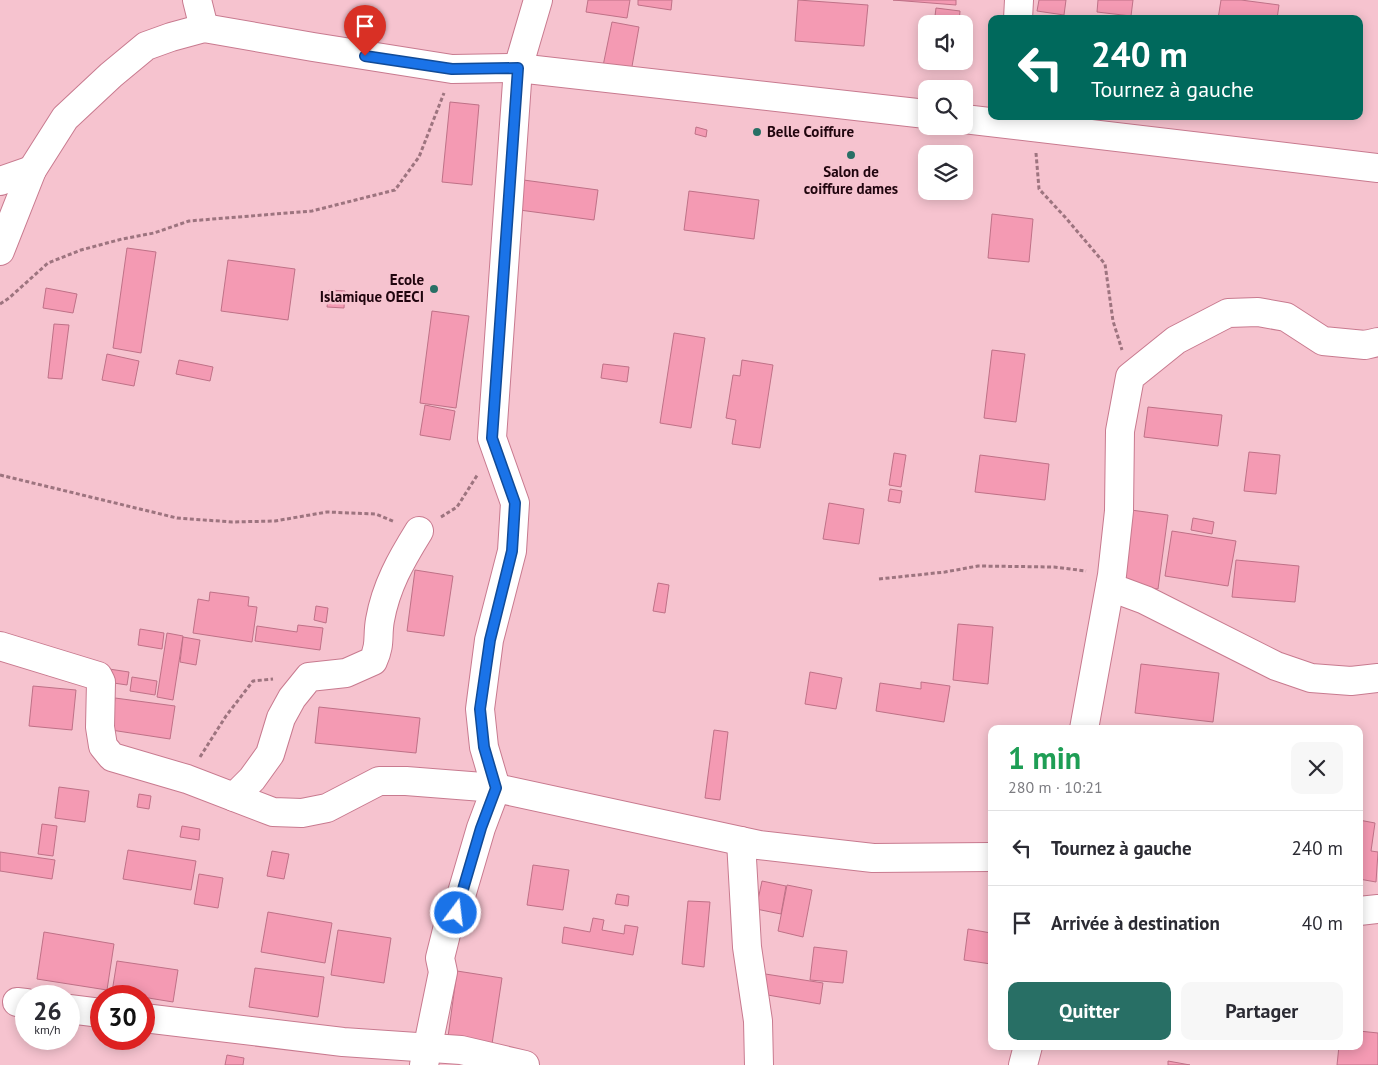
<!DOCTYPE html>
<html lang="fr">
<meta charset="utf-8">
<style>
body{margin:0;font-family:"PT Sans",sans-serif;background:#f7f7f7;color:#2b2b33;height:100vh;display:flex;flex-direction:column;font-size:19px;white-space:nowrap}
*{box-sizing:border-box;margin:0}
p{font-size:16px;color:#7c7c81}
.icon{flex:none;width:28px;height:28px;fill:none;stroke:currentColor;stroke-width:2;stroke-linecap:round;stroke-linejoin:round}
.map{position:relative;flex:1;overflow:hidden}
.drawer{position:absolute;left:988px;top:725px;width:375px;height:325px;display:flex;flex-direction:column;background:#fff;border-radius:10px;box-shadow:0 2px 12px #0003}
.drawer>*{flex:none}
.banner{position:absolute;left:988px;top:15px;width:375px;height:105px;border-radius:10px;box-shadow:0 2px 12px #0003;background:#00695c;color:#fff;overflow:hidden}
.tools{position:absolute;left:918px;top:15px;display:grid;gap:10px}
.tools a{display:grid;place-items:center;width:55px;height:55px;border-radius:10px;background:#fff;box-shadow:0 2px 12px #0003;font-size:25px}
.speed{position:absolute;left:15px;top:985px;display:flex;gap:10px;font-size:25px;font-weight:700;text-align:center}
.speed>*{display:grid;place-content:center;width:65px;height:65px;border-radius:50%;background:#fff;box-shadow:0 2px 12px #0003;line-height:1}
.speed small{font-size:12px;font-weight:400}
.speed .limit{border:8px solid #d22;background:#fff;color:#111}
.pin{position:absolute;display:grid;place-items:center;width:42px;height:42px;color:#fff;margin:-51px -21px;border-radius:50% 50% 50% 0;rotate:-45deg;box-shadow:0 0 5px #0007}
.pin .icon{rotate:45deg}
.me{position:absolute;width:55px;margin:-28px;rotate:15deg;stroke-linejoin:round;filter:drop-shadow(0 0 4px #0008)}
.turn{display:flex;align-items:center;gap:18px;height:105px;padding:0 20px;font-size:22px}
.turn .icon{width:65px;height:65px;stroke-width:2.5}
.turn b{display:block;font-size:35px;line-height:42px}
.round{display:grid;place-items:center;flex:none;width:52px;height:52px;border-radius:10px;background:#f7f7f7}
.overview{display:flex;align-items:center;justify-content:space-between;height:85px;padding:0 20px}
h1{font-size:30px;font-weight:800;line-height:38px;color:#1e9e55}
.button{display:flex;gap:10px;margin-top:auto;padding:10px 20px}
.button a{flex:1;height:58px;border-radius:10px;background:#286f65;color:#fff;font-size:20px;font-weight:800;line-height:58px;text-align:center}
.button a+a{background:#f7f7f7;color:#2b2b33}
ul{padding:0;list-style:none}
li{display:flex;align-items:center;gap:15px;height:75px;padding:0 20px;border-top:1px solid #e1e1e2}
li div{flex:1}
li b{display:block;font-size:19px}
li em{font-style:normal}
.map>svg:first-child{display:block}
</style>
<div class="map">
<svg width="1378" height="1065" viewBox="0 0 1378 1065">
<rect width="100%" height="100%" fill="#f6c3cf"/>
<g fill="#f49ab3" stroke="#bf7187">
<path d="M588,0h42l-3,18 -41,-6z"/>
<path d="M638,0h34l-1,10 -33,-5z"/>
<path d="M798,0l70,5 -4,41 -69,-5z"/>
<path d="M893,0h63v5z"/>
<path d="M1039,0h27l-2,15 -27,-4z"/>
<path d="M1098,0h35l-2,16 -34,-4z"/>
<path d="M1221,0h20l38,5 -2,14h-59z"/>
<path d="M936,8l24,3 -1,13h-25z"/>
<path d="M612,22l27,5 -8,45 -28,-6z"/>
<path d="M450,102l29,3 -7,80 -30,-3z"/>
<path d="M696,127l11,3 -1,7 -11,-3z"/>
<path d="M516,179l82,11 -4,30 -82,-11z"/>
<path d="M689,191l70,9 -5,39 -70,-9z"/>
<path d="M992,214l41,5 -4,43 -41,-4z"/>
<path d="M127,248l29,4 -15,101 -28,-5z"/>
<path d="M228,260l67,9 -7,51 -67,-9z"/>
<path d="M46,288l31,6 -4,19 -30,-5z"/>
<path d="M329,290l16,1 -1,17 -17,-1z"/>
<path d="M432,311l37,5 -13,92 -36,-5z"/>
<path d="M54,324l15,1 -7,54 -14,-1z"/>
<path d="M674,333l31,5 -14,90 -31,-5z"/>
<path d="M992,350l33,4 -9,68 -32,-4z"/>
<path d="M107,354l32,7 -5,25 -32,-6z"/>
<path d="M179,360l34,7 -3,14 -34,-7z"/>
<path d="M742,360l31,5 -13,83 -28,-4 4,-24 -10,-2 7,-43 7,1z"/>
<path d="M603,364l26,3 -2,15 -26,-4z"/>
<path d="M425,405l30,6 -5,29 -30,-5z"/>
<path d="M1148,407l74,8 -4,31 -74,-9z"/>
<path d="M1249,452l31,3 -4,39 -32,-3z"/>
<path d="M894,453l12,2 -5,32 -12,-2z"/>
<path d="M980,455l69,9 -4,36 -70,-8z"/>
<path d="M890,489l12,2 -2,12 -12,-2z"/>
<path d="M829,503l35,6 -5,35 -36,-5z"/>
<path d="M1131,510l37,5 -10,74 -37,-5z"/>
<path d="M1193,518l21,4 -2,12 -21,-4z"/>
<path d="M1172,531l64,10 -8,45 -63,-10z"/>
<path d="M1236,560l63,6 -4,36 -63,-5z"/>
<path d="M415,570l38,6 -9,60 -37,-5z"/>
<path d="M658,583l11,2 -4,28 -12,-2z"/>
<path d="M210,592l39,5 -1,9 9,1 -5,35 -59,-9 5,-34 11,2z"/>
<path d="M316,606l12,2 -2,15 -12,-3z"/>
<path d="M958,624l35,3 -5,57 -35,-4z"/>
<path d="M298,625l25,3 -3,22 -65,-9 2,-15 40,6z"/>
<path d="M140,629l24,4 -2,16 -24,-4z"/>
<path d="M167,633l16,3 -10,64 -16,-3z"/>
<path d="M183,637l17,3 -4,25 -16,-3z"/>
<path d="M1141,664l78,9 -6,49 -78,-9z"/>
<path d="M109,669l20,3 -2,13 -20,-3z"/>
<path d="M810,672l32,6 -6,31 -31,-5z"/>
<path d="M132,677l25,4 -2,14 -25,-4z"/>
<path d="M921,682l29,4 -6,36 -68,-11 4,-28 41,6z"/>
<path d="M33,686l43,4 -4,40 -43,-4z"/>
<path d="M115,698l60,8 -5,33 -59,-9z"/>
<path d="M319,707l101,11 -4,35 -101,-10z"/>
<path d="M714,730l14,2 -8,68 -15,-2z"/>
<path d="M59,787l30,4 -4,31 -30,-4z"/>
<path d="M139,794l12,2 -2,13 -12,-2z"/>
<path d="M1359,820l16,3 -4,28 7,1 -2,30 -17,-3z"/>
<path d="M42,824l15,2 -4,30 -15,-2z"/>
<path d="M182,826l18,3 -1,11 -19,-3z"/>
<path d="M128,850l68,11 -5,29 -68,-11z"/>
<path d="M272,851l17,3 -5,25 -17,-3z"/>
<path d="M0,852l55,8 -3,19 -52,-8z"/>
<path d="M533,865l36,5 -6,40 -36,-5z"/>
<path d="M199,874l24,4 -5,30 -24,-4z"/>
<path d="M762,881l24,5 -5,28 -25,-5z"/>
<path d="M787,885l25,5 -9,47 -25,-6z"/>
<path d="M617,894l12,2 -1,10 -13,-2z"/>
<path d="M688,901l22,1 -6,65 -22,-3z"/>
<path d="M268,912l64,11 -7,40 -64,-11z"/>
<path d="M593,918l11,2 -2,10 22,4 1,-9 13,2 -5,28 -71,-12 2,-16 26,5z"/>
<path d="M968,929l23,4v31l-27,-4z"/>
<path d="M338,930l53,8 -7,45 -53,-8z"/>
<path d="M44,932l70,12 -7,46 -70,-11z"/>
<path d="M814,947l33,4 -4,32 -33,-3z"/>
<path d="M117,961l61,9 -5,32 -61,-10z"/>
<path d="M255,968l69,9 -6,40 -69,-10z"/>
<path d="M457,971l45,7 -10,66 -44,-7z"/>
<path d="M759,973l64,10 -3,21 -64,-11z"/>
<path d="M1359,1031l19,2v32h-41l2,-19h20z"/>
<path d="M227,1055l17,3 -1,7h-18z"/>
<path d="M1168,1061l22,4h-22z"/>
</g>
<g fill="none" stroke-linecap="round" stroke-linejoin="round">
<defs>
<g id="minor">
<path d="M197,0l7,28"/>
<path d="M1018,19l1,-19"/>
<path d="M964,119l414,49"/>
<path d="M0,181l32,-11"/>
<path d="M0,251l32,-81 33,-52 46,-43 35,-29 25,-9 33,-9 109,19 139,22 66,-1 408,46"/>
<path d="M1110,587l35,13 131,66 35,12 40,3 27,-3"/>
<path d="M0,646l98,30 3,6 -1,45 3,19 9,11 75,22 86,33 29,1 25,-5 52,-27h27l90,7 263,57 114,13 118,-1"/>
<path d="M1084,729l28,-154 7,-64 1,-80 10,-54 46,-37 52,-27 30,-1 28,5 37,24 42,4 13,-3"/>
<path d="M234,797l18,-18 18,-25 11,-36 11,-20 17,-21 37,-4 27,-12c8,-17 4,-25 7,-41 6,-34 21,-60 39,-89"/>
<path d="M741,841l6,106 11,74 1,44"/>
<path d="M1359,911l19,-2"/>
<path d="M17,1002l9,1"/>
<path d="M69,1009l32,4"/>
<path d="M144,1018l199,24 118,8 64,15"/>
<path d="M424,1065l19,-93 -3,-14 8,-32 8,-13 25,-85 15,-40 -12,-41 -4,-38 9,-69 23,-89 3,-48 -23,-65 26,-370 20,-68"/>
<path d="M1023,1065l5,-19"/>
</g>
</defs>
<use href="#minor" stroke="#c87a8f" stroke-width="30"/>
<g stroke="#9d747f" stroke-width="3" stroke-dasharray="4 2.5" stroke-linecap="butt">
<path d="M1036,153l3,36 26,28 40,47 8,57 9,29"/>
<path d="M0,304l9,-6 39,-35 33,-13 41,-11 32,-6 35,-12 123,-10 83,-21 24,-33 25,-64"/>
<path d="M0,475l177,43 55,4 43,-1 52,-9 49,2 19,8"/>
<path d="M441,517l16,-10 21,-33"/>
<path d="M879,579l66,-7 33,-6 76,1 32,4"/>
<path d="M200,757l26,-41 27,-35 20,-2"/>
</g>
<use href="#minor" stroke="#fff" stroke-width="28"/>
</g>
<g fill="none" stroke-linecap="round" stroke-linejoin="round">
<defs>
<path id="route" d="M365,56l87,13 66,-1 -26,370 23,65 -3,48 -22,89 -10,69 4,38 12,41 -15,40 -25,85"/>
</defs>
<use href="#route" stroke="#114b97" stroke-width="12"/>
<use href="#route" stroke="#1a73e8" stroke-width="9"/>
</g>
<g fill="#286f65" stroke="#f6c3cf" stroke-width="2">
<circle cx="757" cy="132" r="5"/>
<circle cx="851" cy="155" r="5"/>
<circle cx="434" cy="289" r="5"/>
</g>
<g text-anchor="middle" stroke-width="5" stroke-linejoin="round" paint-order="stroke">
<g font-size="15" font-weight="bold" fill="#20050e" stroke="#f6c3cf" text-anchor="start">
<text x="767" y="137">Belle Coiffure</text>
<text x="851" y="177" text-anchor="middle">Salon de<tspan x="851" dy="17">coiffure dames</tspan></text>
<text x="424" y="285" text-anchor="end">Ecole<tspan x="424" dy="17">Islamique OEECI</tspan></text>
</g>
</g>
</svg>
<div class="tools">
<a><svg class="icon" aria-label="sound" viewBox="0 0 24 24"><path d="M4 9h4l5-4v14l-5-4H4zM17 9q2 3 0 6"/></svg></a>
<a><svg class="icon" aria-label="search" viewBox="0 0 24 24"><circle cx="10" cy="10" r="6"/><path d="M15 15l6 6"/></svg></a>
<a><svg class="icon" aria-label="layers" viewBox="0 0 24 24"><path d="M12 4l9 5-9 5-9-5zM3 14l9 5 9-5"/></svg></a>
</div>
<div class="speed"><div>26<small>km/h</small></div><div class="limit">30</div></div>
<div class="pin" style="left:365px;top:56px;background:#d93025"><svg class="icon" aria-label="arrive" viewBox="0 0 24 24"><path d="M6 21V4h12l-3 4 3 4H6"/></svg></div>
<svg class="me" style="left:456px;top:913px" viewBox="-20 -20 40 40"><circle r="17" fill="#1a73e8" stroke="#fff" stroke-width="3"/><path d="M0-11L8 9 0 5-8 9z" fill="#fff"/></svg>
<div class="banner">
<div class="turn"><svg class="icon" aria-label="left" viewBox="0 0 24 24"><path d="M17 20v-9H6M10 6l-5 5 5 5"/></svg><div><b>240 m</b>Tournez à gauche</div></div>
</div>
<section class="drawer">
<div class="overview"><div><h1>1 min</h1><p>280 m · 10:21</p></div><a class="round"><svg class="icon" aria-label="close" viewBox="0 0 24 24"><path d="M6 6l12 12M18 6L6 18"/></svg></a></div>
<ul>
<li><svg class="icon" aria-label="left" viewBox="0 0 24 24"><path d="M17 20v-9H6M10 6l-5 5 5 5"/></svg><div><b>Tournez à gauche</b></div><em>240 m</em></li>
<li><svg class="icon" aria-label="arrive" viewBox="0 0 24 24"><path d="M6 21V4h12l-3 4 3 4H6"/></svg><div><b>Arrivée à destination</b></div><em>40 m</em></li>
</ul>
<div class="button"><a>Quitter</a><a>Partager</a></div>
</section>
</div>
